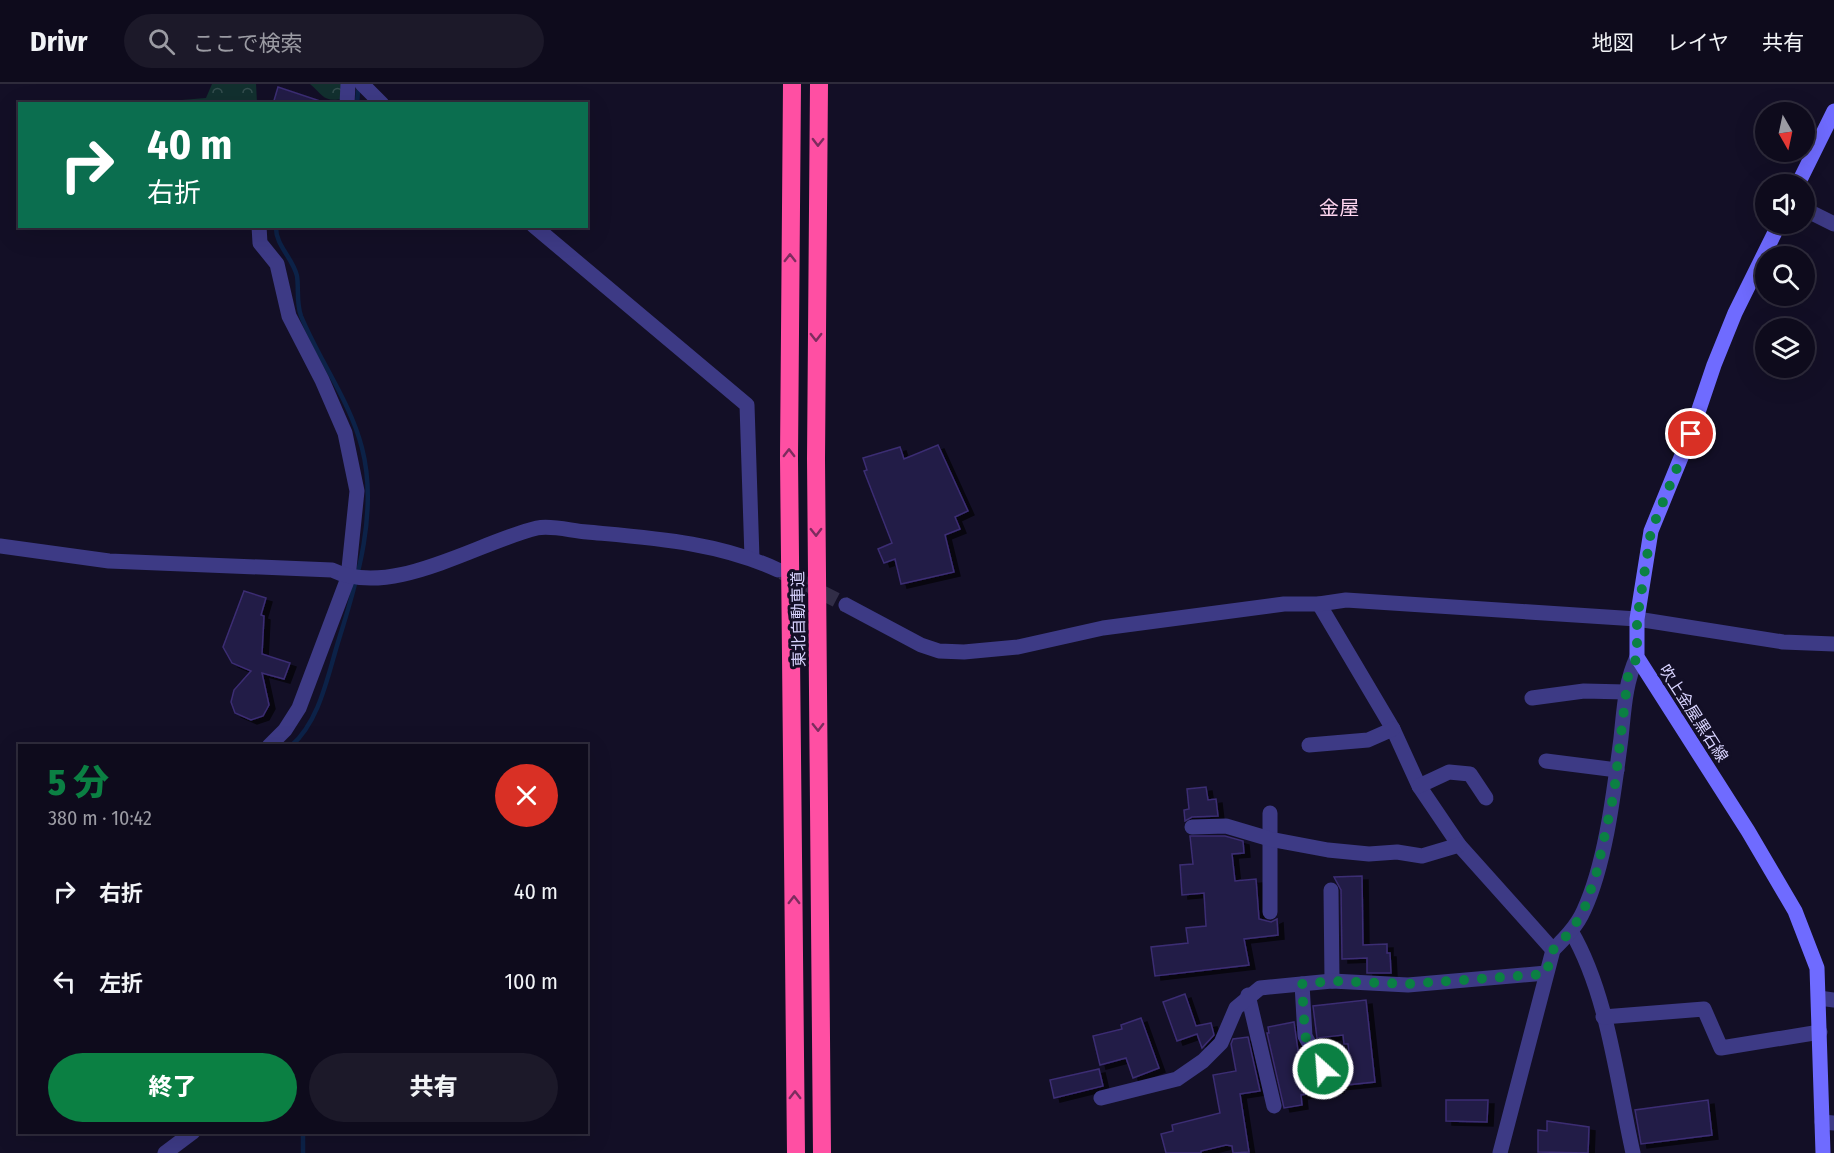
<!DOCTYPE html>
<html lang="ja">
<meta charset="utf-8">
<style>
body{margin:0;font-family:"Fira Sans Condensed","Noto Sans JP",sans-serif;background:#1c1929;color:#f1f3f6;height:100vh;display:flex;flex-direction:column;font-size:22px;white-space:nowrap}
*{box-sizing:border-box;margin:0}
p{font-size:20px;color:#9b9ba3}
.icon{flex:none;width:33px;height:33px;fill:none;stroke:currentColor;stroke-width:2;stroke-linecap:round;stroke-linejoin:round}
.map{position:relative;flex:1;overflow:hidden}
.details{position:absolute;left:18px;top:660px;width:570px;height:390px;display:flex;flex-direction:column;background:#0e0b1c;border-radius:0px;box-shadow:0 6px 24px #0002,0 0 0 2px #2e2b3b}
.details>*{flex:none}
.hud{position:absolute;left:18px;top:18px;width:570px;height:126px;border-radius:0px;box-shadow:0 6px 24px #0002,0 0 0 2px #2e2b3b;background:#0b6e4f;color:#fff;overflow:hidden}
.needle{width:39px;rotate:171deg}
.controls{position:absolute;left:1755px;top:18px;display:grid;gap:12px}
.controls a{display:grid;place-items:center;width:60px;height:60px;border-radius:50%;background:#0e0b1c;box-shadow:0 6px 24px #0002,0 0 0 2px #2e2b3b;font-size:30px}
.pin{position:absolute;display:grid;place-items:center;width:51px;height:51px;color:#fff;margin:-26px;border:3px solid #fff;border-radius:50%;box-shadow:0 2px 6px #0007}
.me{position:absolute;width:66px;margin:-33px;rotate:334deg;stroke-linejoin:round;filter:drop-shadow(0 0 4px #0008)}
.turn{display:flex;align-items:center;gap:21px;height:126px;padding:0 30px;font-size:27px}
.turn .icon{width:78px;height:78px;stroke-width:2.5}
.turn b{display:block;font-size:42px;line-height:51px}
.round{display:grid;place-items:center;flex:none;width:63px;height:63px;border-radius:32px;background:#1c1929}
.head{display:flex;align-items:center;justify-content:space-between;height:102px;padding:0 30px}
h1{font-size:36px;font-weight:800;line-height:45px;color:#0b8043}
.button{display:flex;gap:12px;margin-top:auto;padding:12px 30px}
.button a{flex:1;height:69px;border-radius:36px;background:#0b8043;color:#fff;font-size:24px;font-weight:800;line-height:69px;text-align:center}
.button a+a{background:#1c1929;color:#f1f3f6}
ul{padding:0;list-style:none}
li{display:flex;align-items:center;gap:18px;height:90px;padding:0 30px}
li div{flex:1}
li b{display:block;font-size:22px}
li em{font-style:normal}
header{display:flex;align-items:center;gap:36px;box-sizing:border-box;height:84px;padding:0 30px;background:#0e0b1c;border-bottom:2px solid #2e2b3b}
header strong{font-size:28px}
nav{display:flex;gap:33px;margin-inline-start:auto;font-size:21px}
.search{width:420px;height:54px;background:#1c1929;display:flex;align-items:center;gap:15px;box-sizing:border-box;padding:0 21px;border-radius:33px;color:#9b9ba3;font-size:22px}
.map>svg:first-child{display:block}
</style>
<header>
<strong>Drivr</strong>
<div class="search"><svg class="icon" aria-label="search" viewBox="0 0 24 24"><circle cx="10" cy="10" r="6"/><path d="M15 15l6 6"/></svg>ここで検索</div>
<nav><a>地図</a><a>レイヤ</a><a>共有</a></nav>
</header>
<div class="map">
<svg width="1834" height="1069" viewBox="0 0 1834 1069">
<defs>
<pattern id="forest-crowns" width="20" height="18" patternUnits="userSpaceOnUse" patternTransform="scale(1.5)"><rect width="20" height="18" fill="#12302f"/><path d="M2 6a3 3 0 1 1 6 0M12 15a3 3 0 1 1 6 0" fill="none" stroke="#344d4e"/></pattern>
<filter id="shadow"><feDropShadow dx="6" dy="4" stdDeviation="0" flood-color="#0009"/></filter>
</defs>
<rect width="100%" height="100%" fill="#130f26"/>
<g fill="url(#forest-crowns)">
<path d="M212,0h44l1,19 -87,-2 36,-3z"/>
<path d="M310,0h32v15c-19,3 -19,-4 -32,-15z"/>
</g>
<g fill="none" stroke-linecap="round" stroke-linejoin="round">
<g stroke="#0c2248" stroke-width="4.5">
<path d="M357,20l1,-13"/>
<path d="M276,142c-1,19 17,32 21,50 2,13 -1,26 4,40 18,44 49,85 61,132 16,62 -4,131 -23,191 -11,35 -19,82 -48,107"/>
<path d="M303,1069v-21"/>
</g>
</g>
<g fill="#241b47" stroke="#3b2d73" stroke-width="1.5" filter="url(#shadow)">
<path d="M278,3l42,14 -1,3h-46z"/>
<path d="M938,361l30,66 -13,6 5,12 -15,6 9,37 -53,12 -6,-25 -11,4 -6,-14 14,-6 -28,-72 3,-1 -4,-12 37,-11 4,12z"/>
<path d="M244,507l22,7 -5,17 3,1 -2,38 28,9 -6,16 -22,-6 7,32 -6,11 -12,4 -16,-7 -4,-11 3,-12 17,-19 -19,-8 -9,-16z"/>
<path d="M1206,703l2,13 8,-1 2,17 -26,1 -7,4 -1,-11 5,-1 -2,-20z"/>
<path d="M1190,752h35l18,5 1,12 -12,1 3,27 21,-2 3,40 12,3 6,-3 1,16 -34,4 5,26 -94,11 -4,-29 37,-4 -2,-15 20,-2 -2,-33 -22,2 -2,-30 13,-1z"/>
<path d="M1362,792l1,69 24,-1v9h3l1,20h-24v-15l-25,1 -1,-69 -7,-13z"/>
<path d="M1185,910l11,32 15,-3 3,12 -12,13 -5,-14 -20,7 -14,-39z"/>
<path d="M1366,916l9,82 -38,4 1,3 -37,6 1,10 -18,3 -17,-75h2l-1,-6 26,-5 8,57 15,-3 10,2 5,-5 19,-3 -3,-26h-4l-1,-9 -26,3 -4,-32z"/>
<path d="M1141,934l18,50 -26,10 -7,-20 -26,7 -7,-29 29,-7 -1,-4z"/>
<path d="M1248,953l12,54 -20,3 9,58 -16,1 -1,-7 -6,-1 -25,6v2h-35l-5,-19 12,-3 -1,-6 48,-12 -7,-38 23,-4 -5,-27 2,-5z"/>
<path d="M1099,985l4,17 -49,12 -4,-18z"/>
<path d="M1446,1016h42l-1,22 -41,-1z"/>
<path d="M1708,1016l4,35 -71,9 -6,-34z"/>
<path d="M1547,1037l42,6 -1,26 -50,-1v-22l9,1z"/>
</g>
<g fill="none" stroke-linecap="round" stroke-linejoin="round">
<path stroke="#312d47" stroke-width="15" stroke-dasharray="15 8" stroke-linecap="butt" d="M782,488l64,33"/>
<g stroke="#3d3a85" stroke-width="15">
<path d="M362,0l20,20"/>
<path d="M347,20l1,-20"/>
<path d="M1804,125l30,15"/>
<path d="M259,142l1,17 17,21 12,52 33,64 23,53 12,58 -9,87 -49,130 -14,22 -16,16"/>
<path d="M534,142l213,179 5,153"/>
<path d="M0,462l109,15 223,9c60,29 146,-28 205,-42 15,-3 35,3 50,4 65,6 131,10 191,38"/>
<path d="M1319,520l74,125 26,57 40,59 94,105"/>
<path d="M846,521l75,40 18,6 25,1 54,-5 85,-19 181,-24h35l27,-4 291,19 146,23 51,2"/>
<path d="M1532,614l52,-7 42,1"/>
<path d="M1309,661l59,-5 25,-11"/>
<path d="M1546,677l71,9"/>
<path d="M1419,702l30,-14 21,2 16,24"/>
<path d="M1270,729v99"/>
<path d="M1192,743l34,-1 44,13 58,11 41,4 28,-2 25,4 37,-11"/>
<path d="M1331,806l1,91"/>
<path d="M1571,847c37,63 46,151 62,222"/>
<path d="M1302,900l3,52 18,33"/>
<path d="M1248,911l26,111"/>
<path d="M1819,914l15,2"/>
<path d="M1603,933l101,-8 17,39 99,-16"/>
<path d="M1101,1014l76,-19 26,-18 18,-18 15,-35 24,-20 72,-7 76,4 138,-12"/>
<path d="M1822,1038l12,1"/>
<path d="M165,1069l28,-21"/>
<path d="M1500,1069l53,-203c12,-12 24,-24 31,-40 22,-48 30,-119 37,-172 3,-28 4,-55 16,-81"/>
</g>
<g stroke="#6f6bff" stroke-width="15">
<path d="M1798,100l36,-73"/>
<path d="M1779,140l-44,89 -21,52 -23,68 -40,98 -14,88v38l111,174 47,80 22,57 6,185"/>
</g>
<g stroke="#ff4fa3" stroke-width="18">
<path d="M792,0l-3,374 7,695"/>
<path d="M819,0l-3,375 6,694"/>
</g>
</g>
<defs><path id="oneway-chevron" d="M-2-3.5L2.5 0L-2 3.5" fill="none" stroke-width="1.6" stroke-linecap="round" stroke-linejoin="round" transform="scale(1.5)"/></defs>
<g stroke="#7d2c5e">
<use href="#oneway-chevron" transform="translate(818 58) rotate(91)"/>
<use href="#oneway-chevron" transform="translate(790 174) rotate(-90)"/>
<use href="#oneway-chevron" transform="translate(816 253) rotate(90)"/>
<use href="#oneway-chevron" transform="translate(789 369) rotate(-90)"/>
<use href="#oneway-chevron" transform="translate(816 448) rotate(89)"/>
<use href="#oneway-chevron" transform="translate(818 643) rotate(89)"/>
<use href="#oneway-chevron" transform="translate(794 816) rotate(-90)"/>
<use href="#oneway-chevron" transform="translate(795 1011) rotate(-90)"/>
</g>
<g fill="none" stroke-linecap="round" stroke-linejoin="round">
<path stroke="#0b8043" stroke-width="10" stroke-dasharray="0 18" d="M1323,985l-18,-33 -3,-52 30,-3 76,3 138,-10 7,-24 18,-19 13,-21 13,-39 17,-78 14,-117 9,-19v-37l14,-89 40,-97"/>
</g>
<g text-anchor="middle" stroke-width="6" stroke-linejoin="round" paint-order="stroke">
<g font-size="16" fill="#d9d4ff" stroke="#130f26">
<text transform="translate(798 535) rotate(-91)" y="6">東北自動車道</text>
<text transform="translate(1694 629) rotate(57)" y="6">吹上金屋黒石線</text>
</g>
<g font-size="20" fill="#ffd6f0" stroke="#130f26">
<text x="1339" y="131">金屋</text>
</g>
</g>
</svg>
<div class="controls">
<a><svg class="needle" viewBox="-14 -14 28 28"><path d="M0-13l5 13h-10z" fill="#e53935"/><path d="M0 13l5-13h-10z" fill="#9b9ba3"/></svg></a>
<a><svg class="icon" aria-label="sound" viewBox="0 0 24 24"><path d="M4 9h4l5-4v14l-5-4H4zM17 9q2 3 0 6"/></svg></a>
<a><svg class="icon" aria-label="search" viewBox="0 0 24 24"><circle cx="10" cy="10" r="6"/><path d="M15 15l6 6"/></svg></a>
<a><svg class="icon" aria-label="layers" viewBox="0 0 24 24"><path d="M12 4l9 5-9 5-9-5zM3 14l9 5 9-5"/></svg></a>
</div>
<div class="pin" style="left:1691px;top:350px;background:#d93025"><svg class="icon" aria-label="arrive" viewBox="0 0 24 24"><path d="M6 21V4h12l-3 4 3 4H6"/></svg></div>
<svg class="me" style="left:1323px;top:985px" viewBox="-20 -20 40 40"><circle r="17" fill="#0b8043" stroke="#fff" stroke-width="3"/><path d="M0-11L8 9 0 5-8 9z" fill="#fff"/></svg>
<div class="hud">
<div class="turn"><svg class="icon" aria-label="right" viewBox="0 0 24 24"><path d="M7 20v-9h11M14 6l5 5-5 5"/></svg><div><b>40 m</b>右折</div></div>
</div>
<section class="details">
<div class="head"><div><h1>5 分</h1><p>380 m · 10:42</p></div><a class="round" style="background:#d93025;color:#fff"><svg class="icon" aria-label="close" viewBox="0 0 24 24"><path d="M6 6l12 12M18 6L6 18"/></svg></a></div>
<ul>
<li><svg class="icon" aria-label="right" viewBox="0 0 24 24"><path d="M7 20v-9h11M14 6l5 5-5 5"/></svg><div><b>右折</b></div><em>40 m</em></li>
<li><svg class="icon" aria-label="left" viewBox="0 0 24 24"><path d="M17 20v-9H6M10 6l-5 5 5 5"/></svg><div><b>左折</b></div><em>100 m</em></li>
</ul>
<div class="button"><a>終了</a><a>共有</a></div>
</section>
</div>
